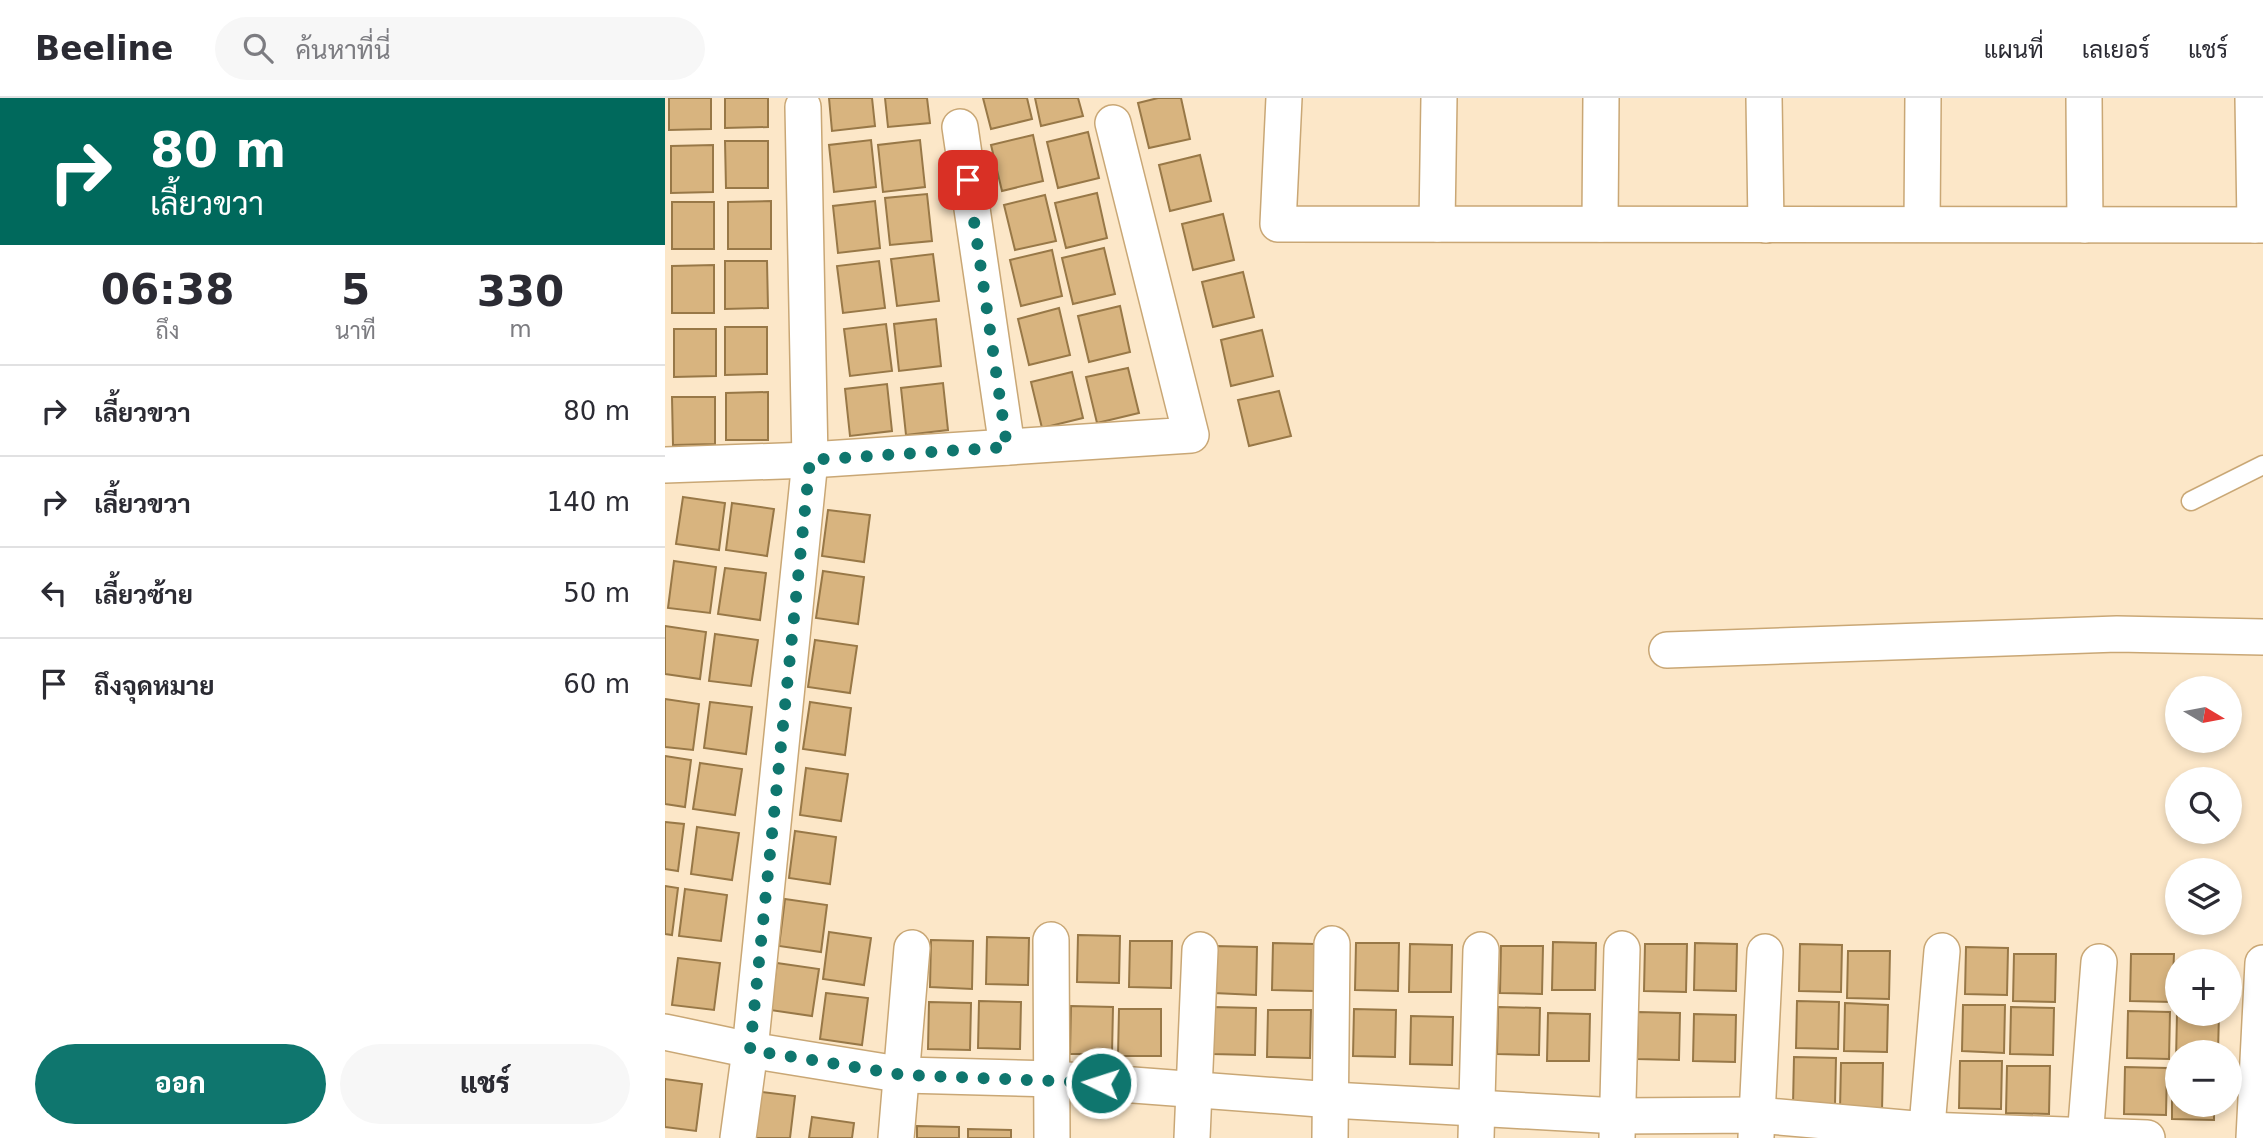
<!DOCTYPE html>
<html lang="th">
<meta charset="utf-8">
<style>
body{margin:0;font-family:"DejaVu Sans",Sarabun,sans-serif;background:#f7f7f7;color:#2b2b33;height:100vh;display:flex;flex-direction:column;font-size:26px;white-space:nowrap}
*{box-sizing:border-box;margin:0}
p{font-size:23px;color:#7c7c81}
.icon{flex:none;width:38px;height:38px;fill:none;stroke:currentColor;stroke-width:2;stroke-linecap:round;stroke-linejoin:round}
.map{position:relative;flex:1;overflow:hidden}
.panel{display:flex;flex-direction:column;background:#fff;width:665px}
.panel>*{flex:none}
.top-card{background:#00695c;color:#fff;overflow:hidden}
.needle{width:46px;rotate:100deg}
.fabs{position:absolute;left:1500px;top:578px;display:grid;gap:14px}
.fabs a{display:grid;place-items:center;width:77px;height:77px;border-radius:50%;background:#fff;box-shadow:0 4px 10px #0003;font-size:35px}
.pin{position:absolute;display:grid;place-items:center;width:60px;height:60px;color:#fff;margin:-30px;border-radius:14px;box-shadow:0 4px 10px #0006}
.me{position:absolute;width:77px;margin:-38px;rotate:274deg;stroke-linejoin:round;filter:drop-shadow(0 0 5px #0008)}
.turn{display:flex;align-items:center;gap:24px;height:147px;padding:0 35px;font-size:32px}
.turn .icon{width:91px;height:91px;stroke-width:2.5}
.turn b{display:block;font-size:49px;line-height:60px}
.eta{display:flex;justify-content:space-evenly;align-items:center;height:119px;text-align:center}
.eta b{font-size:42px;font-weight:800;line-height:49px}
.button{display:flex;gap:14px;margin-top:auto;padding:14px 35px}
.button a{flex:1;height:80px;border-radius:42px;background:#0f766e;color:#fff;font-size:28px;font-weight:800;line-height:80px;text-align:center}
.button a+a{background:#f7f7f7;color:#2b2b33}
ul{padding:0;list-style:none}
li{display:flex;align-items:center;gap:21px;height:91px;padding:0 35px;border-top:2px solid #e1e1e2}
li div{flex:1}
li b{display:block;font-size:26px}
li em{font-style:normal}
header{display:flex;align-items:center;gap:42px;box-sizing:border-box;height:98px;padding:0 35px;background:#fff;border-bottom:2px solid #e1e1e2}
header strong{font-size:33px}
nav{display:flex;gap:38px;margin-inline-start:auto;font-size:24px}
.search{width:490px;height:63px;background:#f7f7f7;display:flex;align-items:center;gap:18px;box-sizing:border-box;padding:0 24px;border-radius:38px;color:#7c7c81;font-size:26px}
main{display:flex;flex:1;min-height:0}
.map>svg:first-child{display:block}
</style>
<header>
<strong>Beeline</strong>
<div class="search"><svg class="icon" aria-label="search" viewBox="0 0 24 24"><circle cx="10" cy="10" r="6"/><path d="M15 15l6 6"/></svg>ค้นหาที่นี่</div>
<nav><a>แผนที่</a><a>เลเยอร์</a><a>แชร์</a></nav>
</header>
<main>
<section class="panel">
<div class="top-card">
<div class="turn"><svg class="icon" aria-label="right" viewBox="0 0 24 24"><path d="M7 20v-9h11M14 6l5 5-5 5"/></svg><div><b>80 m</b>เลี้ยวขวา</div></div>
</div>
<div class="eta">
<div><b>06:38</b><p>ถึง</p></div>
<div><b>5</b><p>นาที</p></div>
<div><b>330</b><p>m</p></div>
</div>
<ul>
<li><svg class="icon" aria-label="right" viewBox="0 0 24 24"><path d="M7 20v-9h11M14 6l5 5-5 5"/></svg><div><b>เลี้ยวขวา</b></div><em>80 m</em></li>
<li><svg class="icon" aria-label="right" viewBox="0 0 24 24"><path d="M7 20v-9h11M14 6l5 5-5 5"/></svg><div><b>เลี้ยวขวา</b></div><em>140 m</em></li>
<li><svg class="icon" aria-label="left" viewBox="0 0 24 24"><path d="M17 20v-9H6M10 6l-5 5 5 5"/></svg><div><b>เลี้ยวซ้าย</b></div><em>50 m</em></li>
<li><svg class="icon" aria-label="arrive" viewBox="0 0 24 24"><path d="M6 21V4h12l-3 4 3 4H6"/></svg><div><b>ถึงจุดหมาย</b></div><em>60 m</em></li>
</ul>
<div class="button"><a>ออก</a><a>แชร์</a></div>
</section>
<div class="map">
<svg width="1598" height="1040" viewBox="0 0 1598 1040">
<rect width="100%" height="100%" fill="#fce7c8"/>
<g fill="#d8b47f" stroke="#987847" stroke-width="2">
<path d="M4,0h42v31l-42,1z"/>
<path d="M60,0h43v29l-43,1z"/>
<path d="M164,0h43l3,28 -43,5z"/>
<path d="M220,0h42l3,25 -42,4z"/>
<path d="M318,0h44l5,21 -41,10z"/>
<path d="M370,0h43l5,18 -42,10z"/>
<path d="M493,0h23l9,41 -41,9 -11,-45z"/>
<path d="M423,34l11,46 -41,10 -11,-46z"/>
<path d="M368,37l10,46 -41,10 -11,-46z"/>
<path d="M206,42l5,47 -42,5 -5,-47z"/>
<path d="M255,42l5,47 -42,5 -5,-47z"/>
<path d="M60,43h43v47h-42z"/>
<path d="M48,47v47l-42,1v-47z"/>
<path d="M535,57l11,46 -41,10 -11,-46z"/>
<path d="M432,95l10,45 -41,10 -11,-45z"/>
<path d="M262,96l5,47 -42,4 -5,-47z"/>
<path d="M380,97l11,46 -41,9 -11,-45z"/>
<path d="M106,103v48h-43v-47z"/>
<path d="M210,103l5,47 -42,5 -5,-47z"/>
<rect x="7" y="104" width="42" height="47"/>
<path d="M558,116l11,46 -41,10 -11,-46z"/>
<path d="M439,150l11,46 -42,10 -11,-46z"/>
<path d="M387,152l10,46 -41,10 -11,-46z"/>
<path d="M268,156l6,47 -42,5 -6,-47z"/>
<path d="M60,163h42l1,47 -43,1z"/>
<path d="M214,163l6,47 -42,5 -6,-47z"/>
<path d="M49,167v48h-42v-47z"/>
<path d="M578,174l11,45 -41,10 -11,-45z"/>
<path d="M455,208l10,46 -41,10 -11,-46z"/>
<path d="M394,210l11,47 -41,10 -11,-46z"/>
<path d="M271,221l5,47 -42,5 -5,-47z"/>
<path d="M221,226l6,47 -42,5 -6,-47z"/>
<path d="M60,229h42v47l-42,1z"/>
<path d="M9,231h42v47l-42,1z"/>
<path d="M597,232l11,46 -42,10 -10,-46z"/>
<path d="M463,270l11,45 -42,10 -11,-46z"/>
<path d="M407,274l11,46 -41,10 -11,-46z"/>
<path d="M278,285l5,47 -42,5 -5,-47z"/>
<path d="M222,286l5,47 -42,5 -5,-47z"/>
<path d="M614,293l12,45 -42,10 -11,-46z"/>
<path d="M103,294v48h-42v-47z"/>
<path d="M7,299h43v47l-42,1z"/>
<path d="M18,399l42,6 -6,47 -43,-6z"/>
<path d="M67,405l42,6 -7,47 -41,-6z"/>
<path d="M163,412l42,5 -6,47 -42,-6z"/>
<path d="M9,463l42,6 -6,46 -42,-5z"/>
<path d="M60,470l41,5 -6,47 -42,-6z"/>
<path d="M158,473l41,6 -6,47 -42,-6z"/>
<path d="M0,528l41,6 -6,47 -35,-5z"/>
<path d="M50,536l43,6 -7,46 -42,-5z"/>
<path d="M150,542l42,6 -7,47 -42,-6z"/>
<path d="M0,601l34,5 -6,46 -28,-3z"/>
<path d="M45,604l42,5 -6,47 -42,-6z"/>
<path d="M145,604l41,6 -6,47 -42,-6z"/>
<path d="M0,658l26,4 -6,47 -20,-3z"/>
<path d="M35,665l42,6 -7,46 -42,-6z"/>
<path d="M141,670l42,6 -7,47 -41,-6z"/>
<path d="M0,724l19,2 -6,47 -13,-2z"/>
<path d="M32,729l42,6 -7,47 -41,-6z"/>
<path d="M130,733l41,6 -6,47 -41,-6z"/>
<path d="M0,788l13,2 -6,47 -7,-1z"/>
<path d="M20,791l42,6 -6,46 -42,-5z"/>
<path d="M120,801l42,6 -6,47 -42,-6z"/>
<path d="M164,834l42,6 -7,47 -41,-6z"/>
<path d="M413,837l42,1 -1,47 -42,-1z"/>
<path d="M322,839l42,1 -1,47 -42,-1z"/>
<path d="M266,842l42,1 -1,48 -42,-2z"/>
<path d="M465,843h42l-1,47 -42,-1z"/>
<path d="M888,844l43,1 -1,47h-43z"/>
<path d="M608,845l42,1 -1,47 -42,-1z"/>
<path d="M691,845h43l-1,48 -43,-1z"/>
<path d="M1030,845l42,1 -1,47 -42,-1z"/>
<path d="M745,846l42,1 -1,47h-42z"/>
<path d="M980,846h42l-1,48 -42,-1z"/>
<path d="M1135,846l42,1 -1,47 -42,-1z"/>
<path d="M550,848l42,1 -1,48 -42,-2z"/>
<path d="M836,848h42l-1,48 -42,-1z"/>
<path d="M1301,849l42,1 -1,47 -42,-1z"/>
<path d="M1183,853h42l-1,48 -42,-1z"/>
<path d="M1349,856h42l-1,48 -42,-1z"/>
<path d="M1466,856h43l-2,48 -42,-1z"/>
<path d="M13,860l42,5 -6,47 -42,-5z"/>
<path d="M112,865l42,6 -7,47 -42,-6z"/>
<path d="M161,895l42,5 -6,47 -42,-6z"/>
<path d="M314,903l42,1 -1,47 -42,-1z"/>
<path d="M1132,903l42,1 -1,47 -42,-1z"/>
<path d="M264,904l42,1 -1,47 -42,-1z"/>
<path d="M1180,905l43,2 -1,47 -43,-1z"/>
<path d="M1298,907h42l-1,48 -42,-2z"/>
<path d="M406,908l42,1 -1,47h-42z"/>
<path d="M548,909l43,1 -1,47 -43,-1z"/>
<path d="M833,909l42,1 -1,47 -42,-1z"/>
<path d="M1346,909l43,1 -1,47 -43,-1z"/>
<path d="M454,911h42v47h-43z"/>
<path d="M689,911l42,1 -1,47 -42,-1z"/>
<path d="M603,912h43l-1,48 -43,-1z"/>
<path d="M1463,913l42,1 -1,47 -42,-1z"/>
<path d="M973,914l42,1 -1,47 -42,-1z"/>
<path d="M883,915l42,1 -1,47h-42z"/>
<path d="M1512,915l42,1 -1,38h-41l-1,8z"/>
<path d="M1029,916l42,1 -1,47 -42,-1z"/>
<path d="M746,918l42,1 -1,48 -42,-1z"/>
<path d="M1129,959l42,1 -1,47h-42z"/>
<path d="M1295,963h42l-1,48 -42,-1z"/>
<path d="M1176,965h42l-1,48 -42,-1z"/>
<path d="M1342,968h43l-1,48 -43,-1z"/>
<path d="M1460,969l42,1 -1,47 -42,-1z"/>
<path d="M1507,974h5v32h37v16l-42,-1z"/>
<path d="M0,981l37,5 -6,47 -31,-4z"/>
<path d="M88,993l42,5 -5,42h-43z"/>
<path d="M147,1019l42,6 -2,15h-43z"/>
<path d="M252,1028l42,1v11h-42z"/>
<path d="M303,1031l43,1v8h-43z"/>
</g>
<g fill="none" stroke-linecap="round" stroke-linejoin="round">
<defs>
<path id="lane" d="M1526,403l72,-36"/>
<g id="street">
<path d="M619,0l-6,126 985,1"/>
<path d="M1099,0l2,127"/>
<path d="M1419,0l1,127"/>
<path d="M1588,0l2,127"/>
<path d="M295,29l47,320"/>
<path d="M772,126l2,-126"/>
<path d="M935,126l1,-126"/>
<path d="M1257,126l1,-126"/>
<path d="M0,367l145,-5 381,-25 -78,-312"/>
<path d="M1002,552l450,-16 146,3"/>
<path d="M386,842l1,198"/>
<path d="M0,934l85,18 154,25 150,4 278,21 286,16 139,-1 169,15 221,8"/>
<path d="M1091,1039l9,-185"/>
<path d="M73,1040l12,-88 60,-590 -7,-353"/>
<path d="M231,1040l16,-190"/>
<path d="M527,1040l8,-188"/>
<path d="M665,1040l2,-194"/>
<path d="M811,1040l5,-188"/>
<path d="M952,1040l5,-189"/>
<path d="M1261,1040l16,-187"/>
<path d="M1420,1040l14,-176"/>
<path d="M1589,1040l9,-175"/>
</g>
</defs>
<use href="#lane" stroke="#c9a775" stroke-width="21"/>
<use href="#street" stroke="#c9a775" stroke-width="38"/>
<use href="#lane" stroke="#fff" stroke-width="18"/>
<use href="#street" stroke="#fff" stroke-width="35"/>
</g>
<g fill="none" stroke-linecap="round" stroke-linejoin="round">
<path stroke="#0f766e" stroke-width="12" stroke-dasharray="0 21.6" d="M303,82l39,267 -197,13 -60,590 154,25 197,8"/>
</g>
</svg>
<div class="fabs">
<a><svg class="needle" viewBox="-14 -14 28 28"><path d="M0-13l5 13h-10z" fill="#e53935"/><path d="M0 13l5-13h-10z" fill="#7c7c81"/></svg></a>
<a><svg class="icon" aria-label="search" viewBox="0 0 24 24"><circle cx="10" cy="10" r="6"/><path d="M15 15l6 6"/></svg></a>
<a><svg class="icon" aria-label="layers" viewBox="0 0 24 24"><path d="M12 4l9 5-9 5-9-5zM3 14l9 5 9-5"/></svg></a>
<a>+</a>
<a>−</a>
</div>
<div class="pin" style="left:303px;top:82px;background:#d93025"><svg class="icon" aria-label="arrive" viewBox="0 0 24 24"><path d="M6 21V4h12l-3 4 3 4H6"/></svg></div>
<svg class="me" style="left:436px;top:985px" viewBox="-20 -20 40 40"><circle r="17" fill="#0f766e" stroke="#fff" stroke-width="3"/><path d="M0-11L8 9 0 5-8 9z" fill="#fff"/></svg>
</div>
</main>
